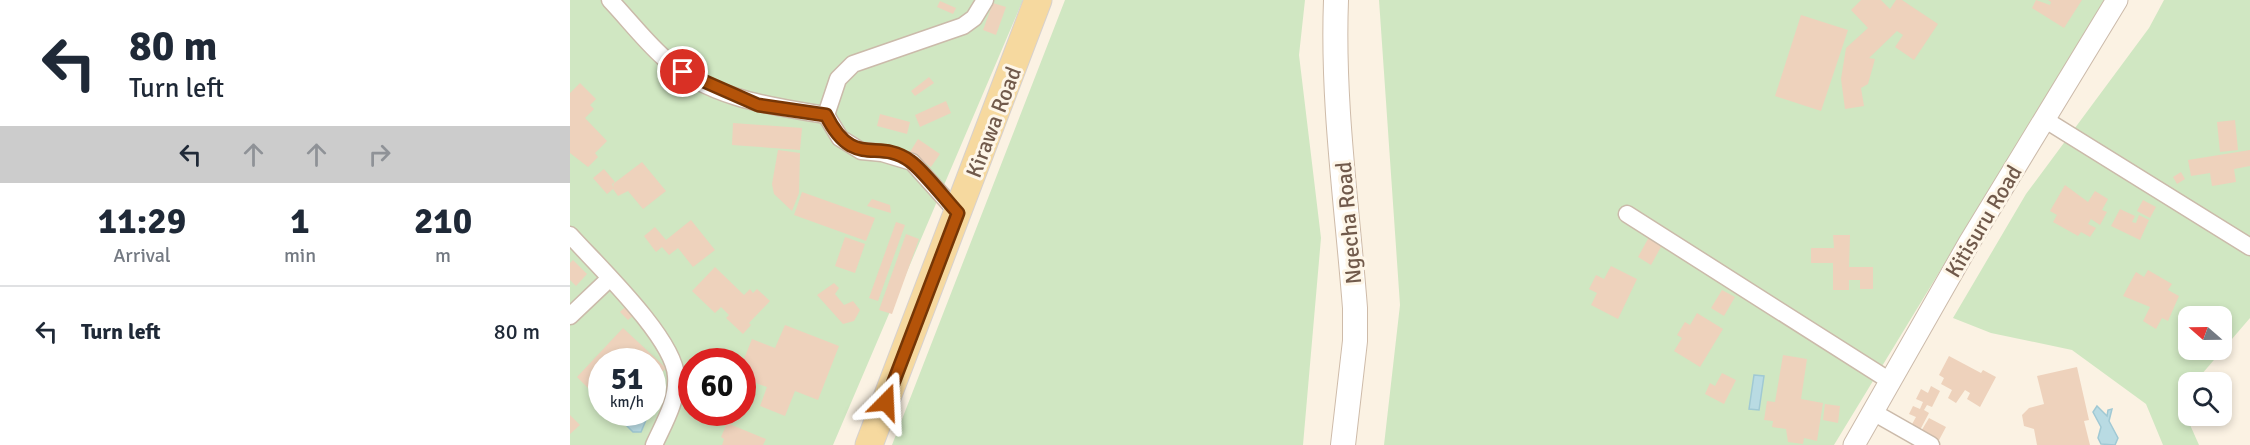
<!DOCTYPE html>
<style>
body{margin:0;font-family:Signika,sans-serif;background:#f2f2f3;color:#1f2937;height:100vh;display:flex;flex-direction:column;font-size:22px;white-space:nowrap}
*{box-sizing:border-box;margin:0}
p{font-size:20px;color:#747a83}
.icon{flex:none;width:33px;height:33px;fill:none;stroke:currentColor;stroke-width:2;stroke-linecap:round;stroke-linejoin:round}
.map{position:relative;flex:1;overflow:hidden}
.sheet{display:flex;flex-direction:column;background:#fff;width:570px}
.sheet>*{flex:none}
.top-card{background:#fff;color:#1f2937;overflow:hidden}
.needle{width:39px;rotate:290deg}
.fabs{position:absolute;left:1608px;top:306px;display:grid;gap:12px}
.fabs a{display:grid;place-items:center;width:54px;height:54px;border-radius:12px;background:#fff;box-shadow:0 3px 9px #0003;font-size:30px}
.speed{position:absolute;left:18px;top:348px;display:flex;gap:12px;font-size:30px;font-weight:700;text-align:center}
.speed>*{display:grid;place-content:center;width:78px;height:78px;border-radius:50%;background:#fff;box-shadow:0 3px 9px #0003;line-height:1}
.speed small{font-size:15px;font-weight:400}
.speed .limit{border:9px solid #d22;background:#fff;color:#111}
.pin{position:absolute;display:grid;place-items:center;width:51px;height:51px;color:#fff;margin:-26px;border:3px solid #fff;border-radius:50%;box-shadow:0 2px 6px #0007}
.me{position:absolute;width:66px;margin:-33px;rotate:21deg;stroke-linejoin:round;filter:drop-shadow(0 0 4px #0008)}
.turn{display:flex;align-items:center;gap:21px;height:126px;padding:0 30px;font-size:27px}
.turn .icon{width:78px;height:78px;stroke-width:2.5}
.turn b{display:block;font-size:42px;line-height:51px}
.lanes{display:flex;align-items:center;height:57px;padding:0 30px;background:#0003;justify-content:center;gap:30px;direction:ltr}
.lanes .off{opacity:.35}
.eta{display:flex;justify-content:space-evenly;align-items:center;height:102px;text-align:center}
.eta b{font-size:36px;font-weight:700;line-height:42px}
ul{padding:0;list-style:none}
li{display:flex;align-items:center;gap:18px;height:90px;padding:0 30px;border-top:2px solid #e0e1e3}
li div{flex:1}
li b{display:block;font-size:22px}
li em{font-style:normal}
main{display:flex;flex:1;min-height:0}
.map>svg:first-child{display:block}
</style>
<main>
<section class="sheet">
<div class="top-card">
<div class="turn"><svg class="icon" aria-label="left" viewBox="0 0 24 24"><path d="M17 20v-9H6M10 6l-5 5 5 5"/></svg><div><b>80 m</b>Turn left</div></div>
<div class="lanes"><svg class="icon" aria-label="left" viewBox="0 0 24 24"><path d="M17 20v-9H6M10 6l-5 5 5 5"/></svg><svg class="icon off" aria-label="ahead" viewBox="0 0 24 24"><path d="M12 20V5M6 11l6-6 6 6"/></svg><svg class="icon off" aria-label="ahead" viewBox="0 0 24 24"><path d="M12 20V5M6 11l6-6 6 6"/></svg><svg class="icon off" aria-label="right" viewBox="0 0 24 24"><path d="M7 20v-9h11M14 6l5 5-5 5"/></svg></div>
</div>
<div class="eta">
<div><b>11:29</b><p>Arrival</p></div>
<div><b>1</b><p>min</p></div>
<div><b>210</b><p>m</p></div>
</div>
<ul>
<li><svg class="icon" aria-label="left" viewBox="0 0 24 24"><path d="M17 20v-9H6M10 6l-5 5 5 5"/></svg><div><b>Turn left</b></div><em>80 m</em></li>
</ul>
</section>
<div class="map">
<svg width="1680" height="445" viewBox="0 0 1680 445">
<rect width="100%" height="100%" fill="#fbf2e3"/>
<g fill="#d0e7c2" fill-rule="evenodd">
<path d="M0,0h453l-190,445h-263zM32,362h50v50h-50zM122,362h50v50h-50z"/>
<path d="M495,0h240l-6,55 22,183 -18,207h-411z"/>
<path d="M809,0h726l-271,445h-450l16,-140z"/>
<path d="M1594,0h86v318l-55,64h-7v8l-9,10 20,45h-36l-17,-41 -74,-54 -81,-17 -38,-15 73,-124 123,-166zM1618,316h34v34h-34z"/>
</g>
<g fill="#b9dbe3" stroke="#a0c9d4" stroke-width="1.5">
<path d="M1184,375l10,1 -5,34 -10,-1z"/>
<path d="M1527,406l10,10 1,-6 4,-1 -3,12 9,17 -3,7 -14,-1 -3,-6 3,-11 -8,-15z"/>
<path d="M44,413l1,-1 34,1 -8,19h-8z"/>
</g>
<g fill="#eed2bc">
<path d="M1291,0h20l9,9 6,-9h6l36,24 -24,36 -19,-13 8,-12 -6,-4 -28,27 6,1 -7,25 -7,4 3,18 -19,3 -4,-30 5,-31 22,-20 -17,-18z"/>
<path d="M1466,0l14,5 1,-3 -3,-2h34l-18,28 -32,-20z"/>
<path d="M370,1l16,7 -3,6 -16,-7z"/>
<path d="M423,3l13,4 -10,28 -13,-5z"/>
<path d="M1231,15l47,15 -27,81 -46,-15z"/>
<path d="M359,77l5,6 -19,13 -4,-5z"/>
<path d="M10,83l16,16 -6,6 4,4 -9,9 22,23 -12,12 3,4 -10,10 -18,-14v-60z"/>
<path d="M376,101l5,12 -31,14 -5,-12z"/>
<path d="M310,114l30,8 -3,12 -30,-8z"/>
<path d="M1665,120l3,30 -18,2 -3,-30z"/>
<path d="M163,123l69,5 -2,22 -68,-5z"/>
<path d="M348,139l22,15 -9,13 -21,-15z"/>
<path d="M208,150l22,3 -1,40 -7,18 -18,-17 -2,-10z"/>
<path d="M1680,150v16l-16,3 2,13 -24,4 -2,-13 -19,3 -3,-16z"/>
<path d="M72,162l24,29 -23,18 -15,-18 -10,5 -5,-7 -6,5 -14,-16 11,-9 11,13 -3,2 2,4 -1,-4z"/>
<path d="M1611,172l4,7 -8,5 -4,-7z"/>
<path d="M1495,185l23,17 7,-11 13,8 -6,11 5,2 -7,13 -9,-6 -3,5 8,4 -6,9 -9,-5 -3,4 -25,-14 4,-7 -7,-4z"/>
<path d="M232,192l73,26 -9,23 -72,-26z"/>
<path d="M302,199l18,6 1,8 -24,-7z"/>
<path d="M1573,200l13,7 -6,11 -13,-7z"/>
<path d="M1550,209l15,7 -3,6 4,1 3,-8 10,5 -9,20 -29,-14z"/>
<path d="M121,220l24,30 -22,17 -15,-19 -9,7 -7,-8 -6,5 -12,-16 11,-9 11,13z"/>
<path d="M326,222l9,3 -27,76 -9,-3z"/>
<path d="M336,234l13,5 -27,75 -13,-4z"/>
<path d="M1263,235h17l-1,32h24v22h-13v-9h-11v10h-16v-27h-22v-15h23z"/>
<path d="M275,237l20,7 -10,29 -20,-7z"/>
<path d="M1079,237l13,8 -11,20 -13,-8z"/>
<path d="M3,260l14,14 -11,12 -6,-6v-17z"/>
<path d="M1041,266l26,13 -19,40 -27,-14 6,-12 -8,-4 7,-14 8,4z"/>
<path d="M145,267l29,28 6,-6 3,4 4,-4 13,12 -21,22 2,2 -8,9 -17,-16 3,-3 -8,-8 -6,6 -23,-22z"/>
<path d="M1578,270l24,14 -4,6 11,6 -11,25 -6,-3 -6,11 -13,-8 7,-14 -27,-11 13,-24 8,5z"/>
<path d="M264,283l5,5 -4,6 9,11 9,-4 7,9 -6,11 -11,3 -26,-29z"/>
<path d="M1152,290l13,7 -11,19 -13,-8z"/>
<path d="M57,305l8,9 -7,6 -8,-8z"/>
<path d="M1127,313l26,16 -23,38 -26,-16 8,-13 -5,-3 8,-13 5,3z"/>
<path d="M215,325l54,21 -21,54 -23,-9 -10,25 -25,-10 7,-19 -25,-9v-14l10,-25 23,9z"/>
<path d="M53,328l43,40 -14,15v-21h-50v20l-10,10 -15,-15z"/>
<path d="M1213,355l24,4 -6,40 22,4 -6,38 -13,-3 -1,6 -15,-2 -2,-13 -14,-2 1,-6 -9,-1 3,-19 8,1z"/>
<path d="M1379,356l32,17 2,-3 13,7 -16,30 -13,-8 3,-6 -5,-3 -9,13 -8,-5 4,-8 -11,-6 3,-6 -5,-3z"/>
<path d="M1507,367l12,53 -5,1 6,24h-53l-3,-16 -10,-3 -2,-11 7,-7 15,-4 -7,-28z"/>
<path d="M1152,373l14,7 -12,24 -19,-10 5,-11 5,3z"/>
<path d="M1361,386l9,5 -8,16 -5,-2 -3,5 5,3 -9,17 -9,-4 5,-9 -7,-3 4,-8 7,3 3,-7 -7,-3 5,-10 7,4z"/>
<path d="M1255,404l15,2 -2,17 -15,-3z"/>
<path d="M0,415l10,10 -10,9z"/>
<path d="M1359,418l17,9 -8,15 -18,-9z"/>
<path d="M157,423l39,16 -3,6h-41l2,-6 -3,-2z"/>
</g>
<g fill="none" stroke-linecap="round" stroke-linejoin="round">
<defs>
<g id="minor">
<path d="M40,0c18,19 34,40 53,57 45,41 106,49 163,58"/>
<path d="M256,115l12,-36 15,-15 110,-38 11,-8 11,-18"/>
<path d="M256,115l14,23 21,13 21,2 30,9 46,51"/>
<path d="M1474,119l206,128"/>
<path d="M1057,214l263,167"/>
<path d="M0,235c27,30 104,103 106,141 2,24 -12,47 -22,69"/>
<path d="M0,316l39,-37"/>
<path d="M1303,412l58,33"/>
</g>
<path id="tertiary" d="M1284,445l115,-202 148,-243"/>
<path id="secondary" d="M766,0c-4,103 11,205 19,308v33l-12,104"/>
<path id="primary" d="M299,445l169,-445"/>
</defs>
<use href="#minor" stroke="#cbbaaa" stroke-width="19"/>
<use href="#tertiary" stroke="#cbbaaa" stroke-width="23"/>
<use href="#secondary" stroke="#cebba9" stroke-width="26"/>
<use href="#primary" stroke="#d7d1cd" stroke-width="29"/>
<use href="#minor" stroke="#fff" stroke-width="16"/>
<use href="#tertiary" stroke="#fff" stroke-width="21"/>
<use href="#secondary" stroke="#fff" stroke-width="24"/>
<use href="#primary" stroke="#f6d99f" stroke-width="27"/>
</g>
<g fill="none" stroke-linecap="round" stroke-linejoin="round">
<defs>
<path id="route" d="M113,72l75,33 68,10c28,56 51,22 84,46 13,9 35,38 48,52l-72,189"/>
</defs>
<use href="#route" stroke="#753606" stroke-width="15"/>
<use href="#route" stroke="#b45309" stroke-width="10"/>
</g>
<g text-anchor="middle" stroke-width="6" stroke-linejoin="round" paint-order="stroke">
<g font-size="22" fill="#715a4b" stroke="#fef6e8">
<text transform="translate(423 122) rotate(-69)" y="8">Kirawa Road</text>
<text transform="translate(1413 221) rotate(-59)" y="8">Kitisuru Road</text>
<text transform="translate(778 223) rotate(-95)" y="8">Ngecha Road</text>
</g>
</g>
</svg>
<div class="fabs">
<a><svg class="needle" viewBox="-14 -14 28 28"><path d="M0-13l5 13h-10z" fill="#e53935"/><path d="M0 13l5-13h-10z" fill="#747a83"/></svg></a>
<a><svg class="icon" aria-label="search" viewBox="0 0 24 24"><circle cx="10" cy="10" r="6"/><path d="M15 15l6 6"/></svg></a>
</div>
<div class="speed"><div>51<small>km/h</small></div><div class="limit">60</div></div>
<div class="pin" style="left:113px;top:72px;background:#d93025"><svg class="icon" aria-label="arrive" viewBox="0 0 24 24"><path d="M6 21V4h12l-3 4 3 4H6"/></svg></div>
<svg class="me" style="left:316px;top:402px" viewBox="-20 -20 40 40"><path d="M0-17L14 15 0 8-14 15z" fill="#b45309" stroke="#fff" stroke-width="4"/></svg>
</div>
</main>
